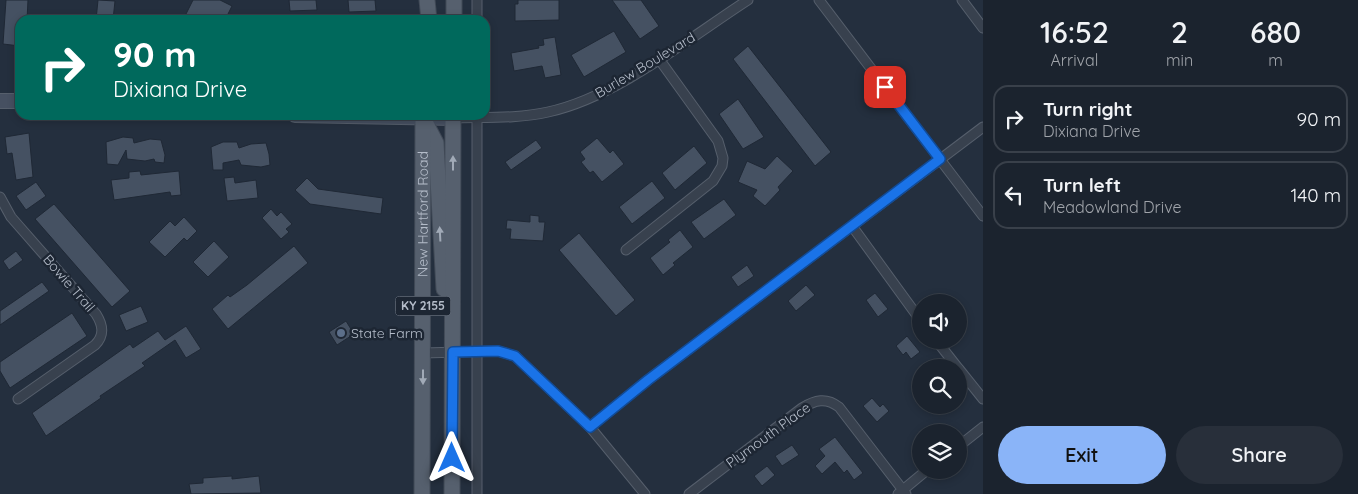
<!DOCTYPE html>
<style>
body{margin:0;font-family:Quicksand,sans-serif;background:#282f3a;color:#f1f3f6;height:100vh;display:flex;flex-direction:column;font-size:19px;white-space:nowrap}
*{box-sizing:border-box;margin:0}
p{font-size:16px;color:#a0a4aa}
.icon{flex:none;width:28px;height:28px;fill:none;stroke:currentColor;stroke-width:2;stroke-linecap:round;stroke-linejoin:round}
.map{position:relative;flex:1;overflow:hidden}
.sheet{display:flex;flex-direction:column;background:#1b232e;width:375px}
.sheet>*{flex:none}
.guide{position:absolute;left:15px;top:15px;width:475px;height:105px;border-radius:15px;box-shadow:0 2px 8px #0003,0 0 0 1px #39404a;background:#00695c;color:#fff;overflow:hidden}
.tools{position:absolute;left:912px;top:294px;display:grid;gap:10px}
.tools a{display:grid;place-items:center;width:55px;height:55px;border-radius:50%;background:#1b232e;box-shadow:0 2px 8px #0003,0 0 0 1px #39404a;font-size:25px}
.pin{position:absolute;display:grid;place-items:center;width:42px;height:42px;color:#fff;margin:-21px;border-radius:10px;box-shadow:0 2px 8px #0006}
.me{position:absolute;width:55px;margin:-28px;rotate:0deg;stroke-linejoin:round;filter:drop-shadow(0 0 4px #0008)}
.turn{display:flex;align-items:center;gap:18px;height:105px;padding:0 15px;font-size:22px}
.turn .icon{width:65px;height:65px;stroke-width:2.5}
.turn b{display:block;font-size:35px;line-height:42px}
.eta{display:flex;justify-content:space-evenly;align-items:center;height:85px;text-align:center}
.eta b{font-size:30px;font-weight:600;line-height:35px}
.button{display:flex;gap:10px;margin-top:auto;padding:10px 15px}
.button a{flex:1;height:58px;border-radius:30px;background:#8ab4f8;color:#111;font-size:20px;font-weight:600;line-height:58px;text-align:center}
.button a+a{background:#282f3a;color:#f1f3f6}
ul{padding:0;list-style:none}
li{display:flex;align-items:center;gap:15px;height:68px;margin:0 10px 8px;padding:0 5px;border:2px solid #39404a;border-radius:15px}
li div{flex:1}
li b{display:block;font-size:19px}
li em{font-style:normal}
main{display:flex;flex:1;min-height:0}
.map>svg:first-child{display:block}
</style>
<main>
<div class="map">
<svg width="983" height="494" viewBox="0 0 983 494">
<rect width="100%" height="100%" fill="#242f3e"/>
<g fill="#455162" stroke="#1f2835">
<path d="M6,0h22l-1,20h-7v26l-17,-2z"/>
<path d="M98,0l17,1 -2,19h-17z"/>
<path d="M193,0h27l12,6 -7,14h-42z"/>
<path d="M289,0h27l1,10 -27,1z"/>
<path d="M348,0h27l1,11 -27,1z"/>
<path d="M518,0h41v20l-44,1v-17h3z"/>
<path d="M612,0h29l18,26 -19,13z"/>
<path d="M614,31l12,21 -42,25 -13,-22z"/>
<path d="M555,37l6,38 -16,3 -3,-12 -28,5 -3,-18 28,-5 -1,-2 6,-1 -1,-6z"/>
<path d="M748,46l83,106 -16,14 -82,-107z"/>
<path d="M738,99l26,38 -21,12 -24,-35z"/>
<path d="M29,133l4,44 -17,3 -4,-27 -5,1 -2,-17z"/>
<path d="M123,137l10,1 1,5 16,-4 11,1 4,15 -1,8 -9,-1 -1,-3 -9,2 -18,-2 -1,-9 -8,15 -11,-1 -1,-22z"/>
<path d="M597,138l13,15 3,-3 11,14 -22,18 -9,-11 -3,2 -9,-11 4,-3 -5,-7z"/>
<path d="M536,140l6,8 -31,22 -6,-8z"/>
<path d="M223,142h14l2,6 12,-4 15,-1 3,11 1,11 -9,2 -20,-2 -2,-5 -16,3v7h-10l-2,-23z"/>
<path d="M694,146l13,17 -32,27 -13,-17z"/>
<path d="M777,156l16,15 -15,16 2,3 -15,16 -12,-10 4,-6 -19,-8 9,-21 18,8z"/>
<path d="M140,171l1,4 38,-4 2,24 -10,1 -1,-4 -56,8 -3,-20 18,-2v-6z"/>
<path d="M234,177l1,6 21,-3 2,18 -31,3 -3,-23z"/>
<path d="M307,178l11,11 65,9 -2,16 -71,-10 -15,-14z"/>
<path d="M652,181l13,17 -33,26 -13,-17z"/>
<path d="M36,182l10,14 -20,14 -10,-14z"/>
<path d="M724,199l12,16 -32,24 -13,-17z"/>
<path d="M54,204l76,87 -18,16 -77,-88z"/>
<path d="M271,209l6,7 4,-4 11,12 -6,5 3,3 -8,7 -19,-21z"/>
<path d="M530,215l9,1v6h6l-2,19 -33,-2 1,-10h-5l1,-9 23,2z"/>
<path d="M184,217l13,14 -10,10 -3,-3 -19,19 -16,-15 21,-21 5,5z"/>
<path d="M680,230l13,17 -20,16 2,2 -12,10 -13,-17 20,-16 -2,-2z"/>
<path d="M579,233l56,67 -19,16 -57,-66z"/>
<path d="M214,241l15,16 -21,20 -15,-15z"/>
<path d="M294,246l14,17 -80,66 -16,-20 16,-14 2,2 17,-12z"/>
<path d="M16,251l7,9 -14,10 -6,-9z"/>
<path d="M747,265l7,11 -16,11 -7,-10z"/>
<path d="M42,282l7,9 -49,34v-14z"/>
<path d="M806,285l9,10 -19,16 -8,-10z"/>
<path d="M875,293l13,16 -10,8 -12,-17z"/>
<path d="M141,306l7,16 -22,9 -7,-16z"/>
<path d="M72,313l15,23 -77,52 -10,-17v-9z"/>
<path d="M346,321l8,13 -17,11 -8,-13z"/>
<path d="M186,326l15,23 -15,9 -11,-18 -33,23 3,3 -45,30 1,2 -55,38 -14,-23 98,-69 3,4 25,-17 7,9z"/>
<path d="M907,336l13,16 -9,7 -5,-7 -3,3 -7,-9z"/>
<path d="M872,398l8,9 3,-3 6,7 -12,11 -14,-16z"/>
<path d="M835,437l28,36 -9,7 -7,-10 -3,3 -9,-11 -13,12 -7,-8 10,-10 -6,-7z"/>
<path d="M792,445l7,10 -17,11 -7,-10z"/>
<path d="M767,466l8,9 -13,11 -8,-10z"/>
<path d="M232,476v3l27,-3 2,17 -70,1 -2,-10 14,-1v-5z"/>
</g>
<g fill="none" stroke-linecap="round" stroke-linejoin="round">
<defs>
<g id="street">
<path d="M819,0l164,216"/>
<path d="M962,0l21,28"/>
<path d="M477,20v-20"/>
<path d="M477,115v379"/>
<path d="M453,118c32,-1 64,1 95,-6 69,-15 141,-74 200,-112"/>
<path d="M0,197l11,20 85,97c7,11 9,21 -1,31l-77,54"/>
<path d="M852,226l69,95"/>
<path d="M626,250l87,-69 9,-15 1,-8 -5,-17 -59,-82"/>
<path d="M936,340l22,28"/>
<path d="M423,353l75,-2 17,5 75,71 55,67"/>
<path d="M959,369l24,30"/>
<path d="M590,427l58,-47 335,-253"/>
<path d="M959,446l24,-19"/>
<path d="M689,494l113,-86c13,-8 24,-11 37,-1l67,87"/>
<path d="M898,494l29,-24"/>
</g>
<g id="secondary">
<path d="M0,101h20"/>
<path d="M295,115l158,3"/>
</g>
<g id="primary">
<path d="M427,0l2,20"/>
<path d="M454,20v-20"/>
<path d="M424,120l12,23 8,146"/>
<path id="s1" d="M422,494l1,-379"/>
<path d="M452,494l1,-379"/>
</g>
</defs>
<use href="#street" stroke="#565f6c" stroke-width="11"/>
<use href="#secondary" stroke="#565f6c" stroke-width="16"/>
<use href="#primary" stroke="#414a57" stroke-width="17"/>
<use href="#street" stroke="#38414e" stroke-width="9"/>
<use href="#secondary" stroke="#465061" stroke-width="14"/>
<use href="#primary" stroke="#56606e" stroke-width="15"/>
</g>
<defs><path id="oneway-solid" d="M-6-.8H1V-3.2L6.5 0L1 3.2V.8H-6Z" transform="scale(1.25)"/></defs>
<g fill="#a1aab7">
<use href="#oneway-solid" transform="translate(453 163) rotate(-90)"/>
<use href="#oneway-solid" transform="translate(440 234) rotate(-93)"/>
<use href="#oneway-solid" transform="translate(423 377) rotate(90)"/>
</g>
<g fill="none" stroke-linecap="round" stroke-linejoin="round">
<defs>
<path id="route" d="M452,458l1,-106 45,-1 17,5 75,71 58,-47 292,-221 -55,-72"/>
</defs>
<use href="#route" stroke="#114b97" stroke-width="12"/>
<use href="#route" stroke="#1a73e8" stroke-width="9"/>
</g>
<circle fill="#5c6f8a" stroke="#1d2633" stroke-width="2" cx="341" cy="333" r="5"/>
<g text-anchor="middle" stroke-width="5" stroke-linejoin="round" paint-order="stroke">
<rect fill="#1d2633" stroke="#878f9c" stroke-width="1" x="395.5" y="296.5" width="55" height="19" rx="4"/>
<g font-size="12" font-weight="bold" fill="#b4bcc9">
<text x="423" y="310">KY 2155</text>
</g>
<g font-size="14" fill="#b4bcc9" stroke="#1d2633">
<text transform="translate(645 65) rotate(-31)" y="5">Burlew Boulevard</text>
<text dy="5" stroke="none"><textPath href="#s1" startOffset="280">New Hartford Road</textPath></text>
<text transform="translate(69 283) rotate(49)" y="5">Bowie Trail</text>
<text transform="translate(768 435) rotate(-36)" y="5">Plymouth Place</text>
</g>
<g font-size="14" fill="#b4bcc9" stroke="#1d2633" text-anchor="start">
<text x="351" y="338">State Farm</text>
</g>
</g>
</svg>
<div class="tools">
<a><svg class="icon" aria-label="sound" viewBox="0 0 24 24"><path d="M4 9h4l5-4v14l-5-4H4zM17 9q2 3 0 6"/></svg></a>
<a><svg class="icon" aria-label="search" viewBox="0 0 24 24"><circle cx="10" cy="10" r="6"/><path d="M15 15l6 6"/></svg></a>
<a><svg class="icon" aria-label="layers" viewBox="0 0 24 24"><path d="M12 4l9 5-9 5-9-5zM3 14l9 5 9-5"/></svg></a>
</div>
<div class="pin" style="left:885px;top:87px;background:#d93025"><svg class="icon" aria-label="arrive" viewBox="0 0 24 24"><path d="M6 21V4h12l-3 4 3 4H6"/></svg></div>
<svg class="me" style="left:452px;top:458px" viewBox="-20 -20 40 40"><path d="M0-17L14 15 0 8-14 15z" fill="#1a73e8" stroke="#fff" stroke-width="4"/></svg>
<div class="guide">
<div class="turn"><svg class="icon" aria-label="right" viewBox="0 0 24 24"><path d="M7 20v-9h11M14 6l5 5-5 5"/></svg><div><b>90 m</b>Dixiana Drive</div></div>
</div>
</div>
<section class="sheet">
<div class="eta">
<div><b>16:52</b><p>Arrival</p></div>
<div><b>2</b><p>min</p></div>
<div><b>680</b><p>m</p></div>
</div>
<ul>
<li><svg class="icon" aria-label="right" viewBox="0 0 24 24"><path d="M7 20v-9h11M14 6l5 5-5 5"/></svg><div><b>Turn right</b><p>Dixiana Drive</p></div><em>90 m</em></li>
<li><svg class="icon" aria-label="left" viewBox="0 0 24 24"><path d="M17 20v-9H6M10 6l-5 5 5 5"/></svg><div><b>Turn left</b><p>Meadowland Drive</p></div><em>140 m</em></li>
</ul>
<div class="button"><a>Exit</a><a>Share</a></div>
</section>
</main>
